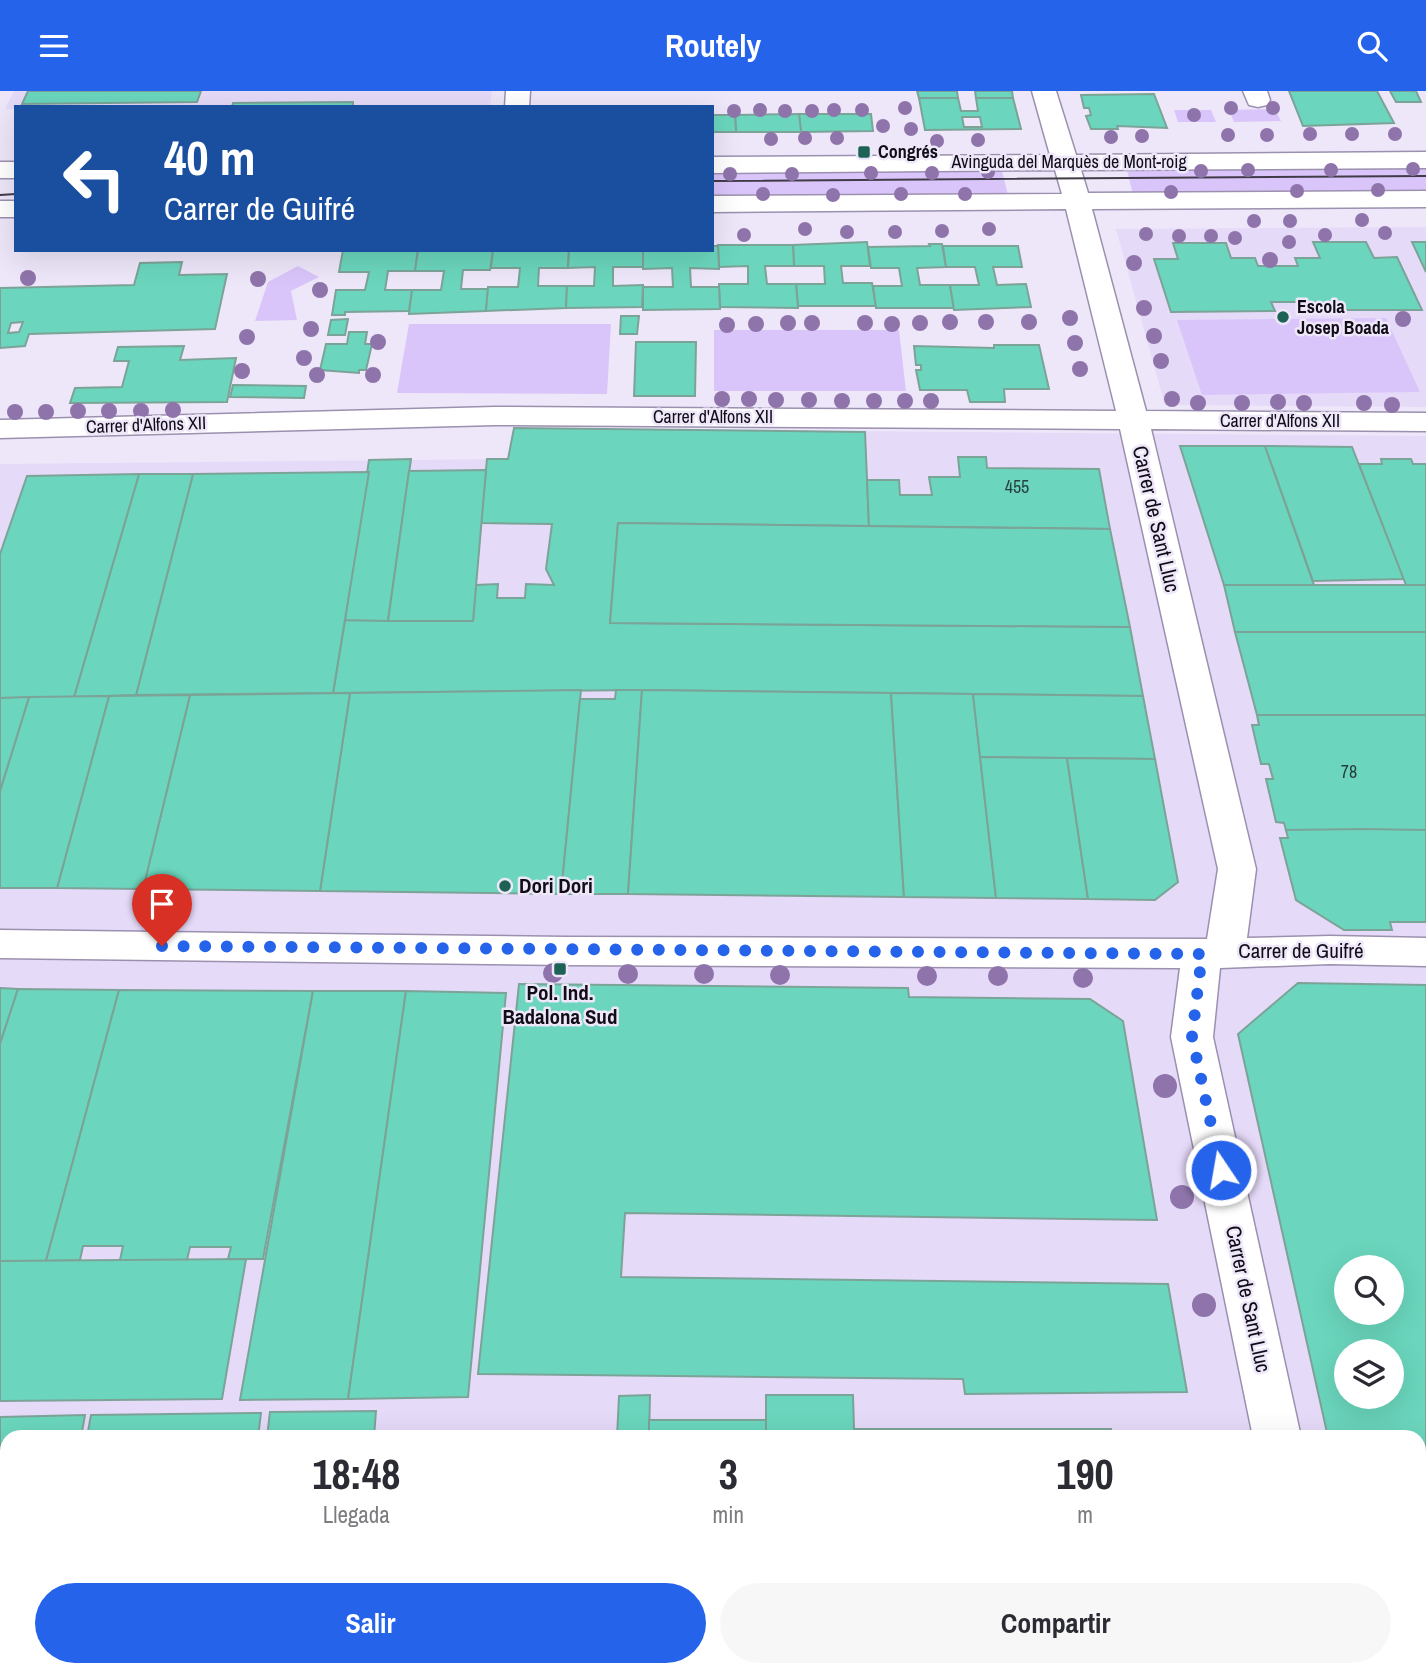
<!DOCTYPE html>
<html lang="es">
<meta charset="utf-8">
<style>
body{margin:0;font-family:"Archivo Narrow",sans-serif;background:#f7f7f7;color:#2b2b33;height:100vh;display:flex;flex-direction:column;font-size:26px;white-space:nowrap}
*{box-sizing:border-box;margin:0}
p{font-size:23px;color:#7c7c81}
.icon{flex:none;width:38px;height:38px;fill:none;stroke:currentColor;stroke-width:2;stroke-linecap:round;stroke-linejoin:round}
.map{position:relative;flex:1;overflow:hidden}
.details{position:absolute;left:0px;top:1339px;width:1426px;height:247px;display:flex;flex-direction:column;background:#fff;border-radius:21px 21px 0 0;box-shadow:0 7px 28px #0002}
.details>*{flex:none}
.top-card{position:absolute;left:14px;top:14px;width:700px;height:147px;border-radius:0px;box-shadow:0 7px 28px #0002;background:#1a4fa0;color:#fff;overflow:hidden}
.controls{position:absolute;left:1334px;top:1164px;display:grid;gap:14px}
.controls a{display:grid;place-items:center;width:70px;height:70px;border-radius:50%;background:#fff;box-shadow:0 7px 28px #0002;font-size:35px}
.pin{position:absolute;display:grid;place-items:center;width:60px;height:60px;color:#fff;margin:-72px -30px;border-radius:50% 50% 50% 0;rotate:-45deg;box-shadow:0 0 7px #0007}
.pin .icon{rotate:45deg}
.me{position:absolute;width:77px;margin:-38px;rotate:348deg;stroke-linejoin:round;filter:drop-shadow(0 0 5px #0008)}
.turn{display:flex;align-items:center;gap:24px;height:147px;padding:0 35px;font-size:32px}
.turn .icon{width:91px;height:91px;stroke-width:2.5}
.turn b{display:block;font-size:49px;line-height:60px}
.eta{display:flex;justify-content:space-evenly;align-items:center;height:119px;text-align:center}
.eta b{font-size:42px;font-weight:800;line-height:49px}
.primary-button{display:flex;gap:14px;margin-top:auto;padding:14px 35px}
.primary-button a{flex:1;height:80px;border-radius:42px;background:#2563eb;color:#fff;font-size:28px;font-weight:800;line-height:80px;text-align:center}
.primary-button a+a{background:#f7f7f7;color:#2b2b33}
header{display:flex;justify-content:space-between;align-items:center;height:91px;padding:0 35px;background:#2563eb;color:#fff;font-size:32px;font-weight:800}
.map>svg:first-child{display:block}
</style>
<header><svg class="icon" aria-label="menu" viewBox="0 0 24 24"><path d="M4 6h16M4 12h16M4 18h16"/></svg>Routely<svg class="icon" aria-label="search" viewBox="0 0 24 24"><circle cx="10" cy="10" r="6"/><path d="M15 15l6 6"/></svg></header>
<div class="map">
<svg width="1426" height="1585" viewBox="0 0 1426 1585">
<rect width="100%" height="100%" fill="#eee7fa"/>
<g fill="#e6daf9" fill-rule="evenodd">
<path d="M14,0h478l-2,16h-474v2h-11z"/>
<path d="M1426,136v180l-261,-2 -49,-176z"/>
<path d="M514,337l912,8v1240h-1426v-1212l508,-5zM1346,1176h45v46h-45zM1346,1260h45v46h-45zM7,1346h1412v232h-1412z"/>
</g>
<g fill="#dac5fa">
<path d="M1275,18l6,12 -47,1 -5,-12z"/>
<path d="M1174,19h37l5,12h-38z"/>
<path d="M1426,77v24l-293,3 -6,-25z"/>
<path d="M1002,80l6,24 -296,2v-24z"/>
<path d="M298,175l21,11 -28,14 6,29 -42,1 13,-39z"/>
<path d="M1386,227l34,74 -218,3 -25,-75z"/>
<path d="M409,233h202l-4,70 -210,-1z"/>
<path d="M714,239h185l7,61h-192z"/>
</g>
<g fill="#6bd6bd" stroke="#7ca398" stroke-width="2" fill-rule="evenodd">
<path d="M28,0h173l-4,11 -175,2z"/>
<path d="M917,0h40l1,7h-39z"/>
<path d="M975,0h37l1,7h-37z"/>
<path d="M1289,0h88l17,32 -91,3z"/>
<path d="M1390,0h26l5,11h-25z"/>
<path d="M1154,3l13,34 -50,-2 1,3h-27l-5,-13 5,-1 -2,-7h-5l-3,-13z"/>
<path d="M919,7h39l3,13h17l-2,-13h37l8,31 -96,1zM962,26h18l2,10h-18z"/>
<path d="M353,11v5h-121l1,-4z"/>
<path d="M799,23h72l2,17 -72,1z"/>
<path d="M799,23l2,18h-65l-1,-17z"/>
<path d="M712,24h23l1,17h-24z"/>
<path d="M867,151l3,24h-29l2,17h29l4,23h-78l-2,-22h29l-1,-18h-30l-1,-21z"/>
<path d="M1313,151h53l8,16 23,-1 25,53h-104l-3,-8h-44l4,9 -104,1 -17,-53h24l-5,-16h53l5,15h24l3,8h40l-3,-8h25z"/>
<path d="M1412,151h14v30z"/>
<path d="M929,153h13l4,23 -29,1 3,17h30l4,23h-78l-3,-22h29l-3,-18h-28l-3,-21 62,-1z"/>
<path d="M718,154h75l1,21h-29l2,18h29l2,24 -78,-1 -1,-23h29v-18l-29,1z"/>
<path d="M712,155h6l1,23 -29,-1 1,19h28l1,22 -77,1v-23h30l-1,-19 -29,1v-19h69z"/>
<path d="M943,155h75l4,21h-29l4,18 29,-1 5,23 -77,3 -4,-25h29l-4,-18h-29z"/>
<path d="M343,159h75l-3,21h-27l-3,19h27l-3,21 -64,1v3h-13l4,-25h29l4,-18h-30z"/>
<path d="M418,159h75l-3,20h-27l-2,19h27l-2,22 -77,3 3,-24h29l3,-19h-29z"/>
<path d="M493,159h76l-1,18h-29l-1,18h29l-1,22 -80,3 2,-24h30l2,-19h-29z"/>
<path d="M569,159h74v17h-30v19l30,-1 -1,22 -76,1 1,-22h27l1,-19 -27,1z"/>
<path d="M182,171l-3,13 48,-1 -12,55 -186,5 -4,12 -25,2v-60l134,-3 6,-22zM23,231l-4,10 -11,1 3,-10z"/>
<path d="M621,225h18l-2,18h-17z"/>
<path d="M348,228l-3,16h-17l3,-15z"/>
<path d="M349,241h18l-2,12h7l-6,26h-7v3l-39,-3 6,-26h21z"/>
<path d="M636,251h60l-1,54h-61z"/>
<path d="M994,254h45l10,44h-45l1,13h-35l-3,-12h-47l-4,-20h5v-5h-5l-2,-19 80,2z"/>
<path d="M184,255l-4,14 56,-2 -9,44 -157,1 5,-15 47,-1 7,-26h-15l4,-14z"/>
<path d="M233,294l73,1 -2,12 -74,-1z"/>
<path d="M514,337l351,4 4,94 -251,-3 -8,100 520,4 13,69 -501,-6 -309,3 12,-73 128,1 3,-36 22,-1 -1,14h28l1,-14 28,1 -8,-16 6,-45 -71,-1 6,-64h21z"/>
<path d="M1180,355h85l49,139h-90z"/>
<path d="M1265,355l87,1 52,132 -91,2z"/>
<path d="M958,366h28l1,11 112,1 11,60 -241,-3 -2,-46h32l1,15h32l-3,-18h31z"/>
<path d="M411,368l-23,162 -43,-1 24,-160z"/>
<path d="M1381,368h30l2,5h13v121h-20l-47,-121h23z"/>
<path d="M486,379l-13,151h-85l21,-150z"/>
<path d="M369,381l-36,221 -197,2 57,-221z"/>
<path d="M139,383h54l-57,221 -62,2z"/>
<path d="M139,383l-65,223 -74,1v-144l27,-78z"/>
<path d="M618,432l492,6 20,98 -520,-4z"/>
<path d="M1224,494h202v47h-191z"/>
<path d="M1235,541h191v83h-169z"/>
<path d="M581,599l-20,204 -241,-3 30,-198z"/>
<path d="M616,599h26l-14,204h-67l19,-195h35z"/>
<path d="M642,599l249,3 13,204 -276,-3z"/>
<path d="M350,602l-30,198 -177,-2 47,-194z"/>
<path d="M891,602l82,1 23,204 -92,-1z"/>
<path d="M973,603l170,2 12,63 -175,-2z"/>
<path d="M190,604l-47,194 -86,-1 52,-192z"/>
<path d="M109,605l-52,192h-57v-97l29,-94z"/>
<path d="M29,606l-29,94v-93z"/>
<path d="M1257,624h169v115h-140l-2,-7 -8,-1 -10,-43h7l-4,-15h-8l-9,-39h7z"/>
<path d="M980,666l87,1 21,141 -92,-1z"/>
<path d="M1067,667l88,1 23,123 -23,18 -67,-1z"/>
<path d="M1363,738l63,1v92h-36l2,8h-48l-48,-30 -16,-62h8l-2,-8z"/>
<path d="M1298,892l128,2v681h-7v-229h-91l-90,-403zM1346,1176h45v46h-45zM1346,1260h45v46h-45z"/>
<path d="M519,893l389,4 1,9 181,2 33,22 34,199 -532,-7 -4,64 547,7 19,108 -222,2 -2,-15 -485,-5z"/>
<path d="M0,897l18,1 -18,55z"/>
<path d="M18,898l101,1 -73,271h-46v-217z"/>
<path d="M119,899l194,1 -50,268h-35l3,-12h-41l-3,13h-67l3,-14h-40l-3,14 -34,1z"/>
<path d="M313,900h93l-58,408 -108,1z"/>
<path d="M406,900l100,2 -38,404 -120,2z"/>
<path d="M246,1168l-24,140 -222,2v-140z"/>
<path d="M650,1304l-1,42h-32l2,-41z"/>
<path d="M766,1304h87l1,34h257l1,8h-346z"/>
<path d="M376,1320l-2,26h-107l3,-25z"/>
<path d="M261,1322l-3,24h-171l4,-22z"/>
<path d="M85,1324l-4,22h-74v232h28l-2,7h-33v-259z"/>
<rect x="649" y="1329" width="117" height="17"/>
<path d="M482,1342v4h-108z"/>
<path d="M43,1578h185l-1,7h-185z"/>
<path d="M237,1578h117l-1,7h-117z"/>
<path d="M354,1578h117v7h-118z"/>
<rect x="605" y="1578" width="38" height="7"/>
<rect x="643" y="1578" width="127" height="7"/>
<path d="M770,1578h375l1,7h-376z"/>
</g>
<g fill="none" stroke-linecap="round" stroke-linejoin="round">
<defs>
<g id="minor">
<path d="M506,0h24l-1,16h-24z"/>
<path d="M1032,0h24l20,64 350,-3v16l-345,2 7,23 338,-2v16l-334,2 54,202 280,2v18l-275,-2 105,440 -9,69 83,-2 96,2v28l-96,-2 -110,4 -7,69 88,400h-48l-82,-400 9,-69 -614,-3 -566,-7v-28l566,7 641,2 11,-70 -98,-440 -625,-4 -495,13v-18l495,-13 621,4 -50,-202 -354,3v-16l350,-2 -7,-24 -343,3v-16l338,-2z"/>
<path d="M1243,0h24l3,9 -3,5 -9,2 -9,-2z"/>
<rect x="0" y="71" width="16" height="16"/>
<rect x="0" y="110" width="16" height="16"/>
<path d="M1301,1578h52l1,7h-52z"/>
</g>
</defs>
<use href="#minor" stroke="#9b90ae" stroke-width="3"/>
<use href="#minor" fill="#fff" fill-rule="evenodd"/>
<g stroke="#403b47" stroke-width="2">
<path d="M712,90l714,-5"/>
<path d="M0,104l16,-1"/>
</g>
</g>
<g fill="#8e74aa">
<circle cx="905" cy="17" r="7"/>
<circle cx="1231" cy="17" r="7"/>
<circle cx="1273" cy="17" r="7"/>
<circle cx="760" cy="19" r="7"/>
<circle cx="834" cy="19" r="7"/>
<circle cx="862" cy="19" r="7"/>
<circle cx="734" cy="20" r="7"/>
<circle cx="785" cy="20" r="7"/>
<circle cx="812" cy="20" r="7"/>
<circle cx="1194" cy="24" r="7"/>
<circle cx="883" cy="35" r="7"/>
<circle cx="911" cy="38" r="7"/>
<circle cx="1310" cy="43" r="7"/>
<circle cx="1352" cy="43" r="7"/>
<circle cx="1395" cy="43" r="7"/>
<circle cx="1228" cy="44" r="7"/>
<circle cx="1267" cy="44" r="7"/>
<circle cx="1142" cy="45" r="7"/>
<circle cx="1111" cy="46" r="7"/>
<circle cx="805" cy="47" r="7"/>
<circle cx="837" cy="47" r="7"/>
<circle cx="771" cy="48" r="7"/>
<circle cx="978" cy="49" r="7"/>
<circle cx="937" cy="50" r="7"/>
<circle cx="1413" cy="78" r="7"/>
<circle cx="1248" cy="79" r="7"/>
<circle cx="1331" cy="79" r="7"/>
<circle cx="1201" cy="80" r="7"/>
<circle cx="988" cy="81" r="7"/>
<circle cx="871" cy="82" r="7"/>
<circle cx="932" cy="82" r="7"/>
<circle cx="730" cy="83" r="7"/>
<circle cx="792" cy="83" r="7"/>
<circle cx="1378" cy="99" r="7"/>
<circle cx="1297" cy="100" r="7"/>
<circle cx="1171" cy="101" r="7"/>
<circle cx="763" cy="103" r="7"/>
<circle cx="901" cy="103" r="7"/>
<circle cx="965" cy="103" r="7"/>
<circle cx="833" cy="104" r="7"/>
<circle cx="1362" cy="129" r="7"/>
<circle cx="1254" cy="130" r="7"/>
<circle cx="1290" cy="130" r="7"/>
<circle cx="805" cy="138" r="7"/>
<circle cx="989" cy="138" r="7"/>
<circle cx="942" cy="140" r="7"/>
<circle cx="847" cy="141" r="7"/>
<circle cx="895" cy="141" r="7"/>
<circle cx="1385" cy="142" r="7"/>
<circle cx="1146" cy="143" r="7"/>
<circle cx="744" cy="144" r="7"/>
<circle cx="1325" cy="144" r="7"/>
<circle cx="1179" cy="145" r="7"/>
<circle cx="1211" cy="145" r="7"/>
<circle cx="1235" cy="147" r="7"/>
<circle cx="1289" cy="151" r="7"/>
<circle cx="1270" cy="169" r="8"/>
<circle cx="1134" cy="172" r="8"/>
<circle cx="28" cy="187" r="8"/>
<circle cx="258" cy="188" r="8"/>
<circle cx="320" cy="199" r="8"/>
<circle cx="1144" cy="217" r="8"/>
<circle cx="1070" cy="227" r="8"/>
<circle cx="1403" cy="228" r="8"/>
<circle cx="950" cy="231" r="8"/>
<circle cx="986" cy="231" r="8"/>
<circle cx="1029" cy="231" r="8"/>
<circle cx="788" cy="232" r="8"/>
<circle cx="812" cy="232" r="8"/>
<circle cx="865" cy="232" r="8"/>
<circle cx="920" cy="232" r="8"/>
<circle cx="756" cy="233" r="8"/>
<circle cx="892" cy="233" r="8"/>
<circle cx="727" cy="234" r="8"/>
<circle cx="311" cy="238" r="8"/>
<circle cx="1154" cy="245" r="8"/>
<circle cx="247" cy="246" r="8"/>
<circle cx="378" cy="251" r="8"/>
<circle cx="1075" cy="252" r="8"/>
<circle cx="304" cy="267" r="8"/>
<circle cx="1161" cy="270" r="8"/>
<circle cx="1080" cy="278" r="8"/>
<circle cx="242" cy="280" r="8"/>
<circle cx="317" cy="284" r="8"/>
<circle cx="373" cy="284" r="8"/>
<circle cx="722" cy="308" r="8"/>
<circle cx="749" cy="308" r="8"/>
<circle cx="1172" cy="308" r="8"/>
<circle cx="776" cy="309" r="8"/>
<circle cx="809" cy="309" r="8"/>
<circle cx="842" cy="310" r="8"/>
<circle cx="874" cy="310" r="8"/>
<circle cx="905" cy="310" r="8"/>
<circle cx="931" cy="310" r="8"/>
<circle cx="1278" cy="311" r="8"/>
<circle cx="1198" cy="312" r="8"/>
<circle cx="1242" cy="312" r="8"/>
<circle cx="1304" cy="312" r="8"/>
<circle cx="1364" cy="312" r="8"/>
<circle cx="1392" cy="314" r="8"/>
<circle cx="173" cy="319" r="8"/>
<circle cx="78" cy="320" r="8"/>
<circle cx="109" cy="320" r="8"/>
<circle cx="141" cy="320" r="8"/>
<circle cx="15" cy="321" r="8"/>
<circle cx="46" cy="321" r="8"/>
<circle cx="553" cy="882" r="10"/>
<circle cx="628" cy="883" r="10"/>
<circle cx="704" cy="883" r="10"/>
<circle cx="780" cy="884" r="10"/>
<circle cx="927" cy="885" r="10"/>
<circle cx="998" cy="885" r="10"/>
<circle cx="1083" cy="887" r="10"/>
<circle cx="1165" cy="995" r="12"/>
<circle cx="1182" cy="1106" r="12"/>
<circle cx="1204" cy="1214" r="12"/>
</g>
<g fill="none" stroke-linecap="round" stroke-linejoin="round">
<path stroke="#2563eb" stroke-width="12" stroke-dasharray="0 21.6" d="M162,855l1040,8 -10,83 29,133"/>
</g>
<g fill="#1d6254" stroke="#eee7fa" stroke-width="2.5">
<rect x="857" y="54" width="14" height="14" rx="3.5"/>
<circle cx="1283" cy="226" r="7"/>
<circle cx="505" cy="795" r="7"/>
<rect x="553" y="871" width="14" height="14" rx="3.5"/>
</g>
<g text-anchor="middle" stroke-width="5" stroke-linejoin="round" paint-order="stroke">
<g font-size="18" font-weight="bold" fill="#110d17" stroke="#eee7fa" text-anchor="start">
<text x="878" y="67">Congrés</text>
<text x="1297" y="222">Escola<tspan x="1297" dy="21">Josep Boada</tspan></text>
</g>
<g font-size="18" fill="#110d17" stroke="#eee7fa">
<text x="1069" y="77">Avinguda del Marquès de Mont-roig</text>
<text x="713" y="332">Carrer d'Alfons XII</text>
<text x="1280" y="336">Carrer d'Alfons XII</text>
<text transform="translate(146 334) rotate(-2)" y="6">Carrer d'Alfons XII</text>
</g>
<g font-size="18" fill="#283f40">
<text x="1017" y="402">455</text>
<text x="1349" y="687">78</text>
</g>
<g font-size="21" fill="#110d17" stroke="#eee7fa">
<text transform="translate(1156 428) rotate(77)" y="7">Carrer de Sant Lluc</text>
<text x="1301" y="867">Carrer de Guifré</text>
<text transform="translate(1248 1208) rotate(78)" y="7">Carrer de Sant Lluc</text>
</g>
<g font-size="21" font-weight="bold" fill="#110d17" stroke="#eee7fa" text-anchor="start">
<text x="519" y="802">Dori Dori</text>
<text x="560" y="909" text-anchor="middle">Pol. Ind.<tspan x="560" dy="24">Badalona Sud</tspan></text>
</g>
</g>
</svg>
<div class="controls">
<a><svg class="icon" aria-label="search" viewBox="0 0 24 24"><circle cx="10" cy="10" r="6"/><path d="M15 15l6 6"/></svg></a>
<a><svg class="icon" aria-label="layers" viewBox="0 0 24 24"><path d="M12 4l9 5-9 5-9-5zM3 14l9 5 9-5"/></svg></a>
</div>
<div class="pin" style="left:162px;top:855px;background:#d93025"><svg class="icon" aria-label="arrive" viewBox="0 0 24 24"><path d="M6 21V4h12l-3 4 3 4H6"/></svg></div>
<svg class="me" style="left:1221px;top:1079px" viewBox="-20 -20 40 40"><circle r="17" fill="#2563eb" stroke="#fff" stroke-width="3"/><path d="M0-11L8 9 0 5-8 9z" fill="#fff"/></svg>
<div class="top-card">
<div class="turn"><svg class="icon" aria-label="left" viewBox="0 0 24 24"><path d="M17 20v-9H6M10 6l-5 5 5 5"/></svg><div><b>40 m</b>Carrer de Guifré</div></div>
</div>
<section class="details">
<div class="eta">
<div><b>18:48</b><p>Llegada</p></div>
<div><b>3</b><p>min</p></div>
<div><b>190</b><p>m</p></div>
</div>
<div class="primary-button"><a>Salir</a><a>Compartir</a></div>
</section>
</div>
